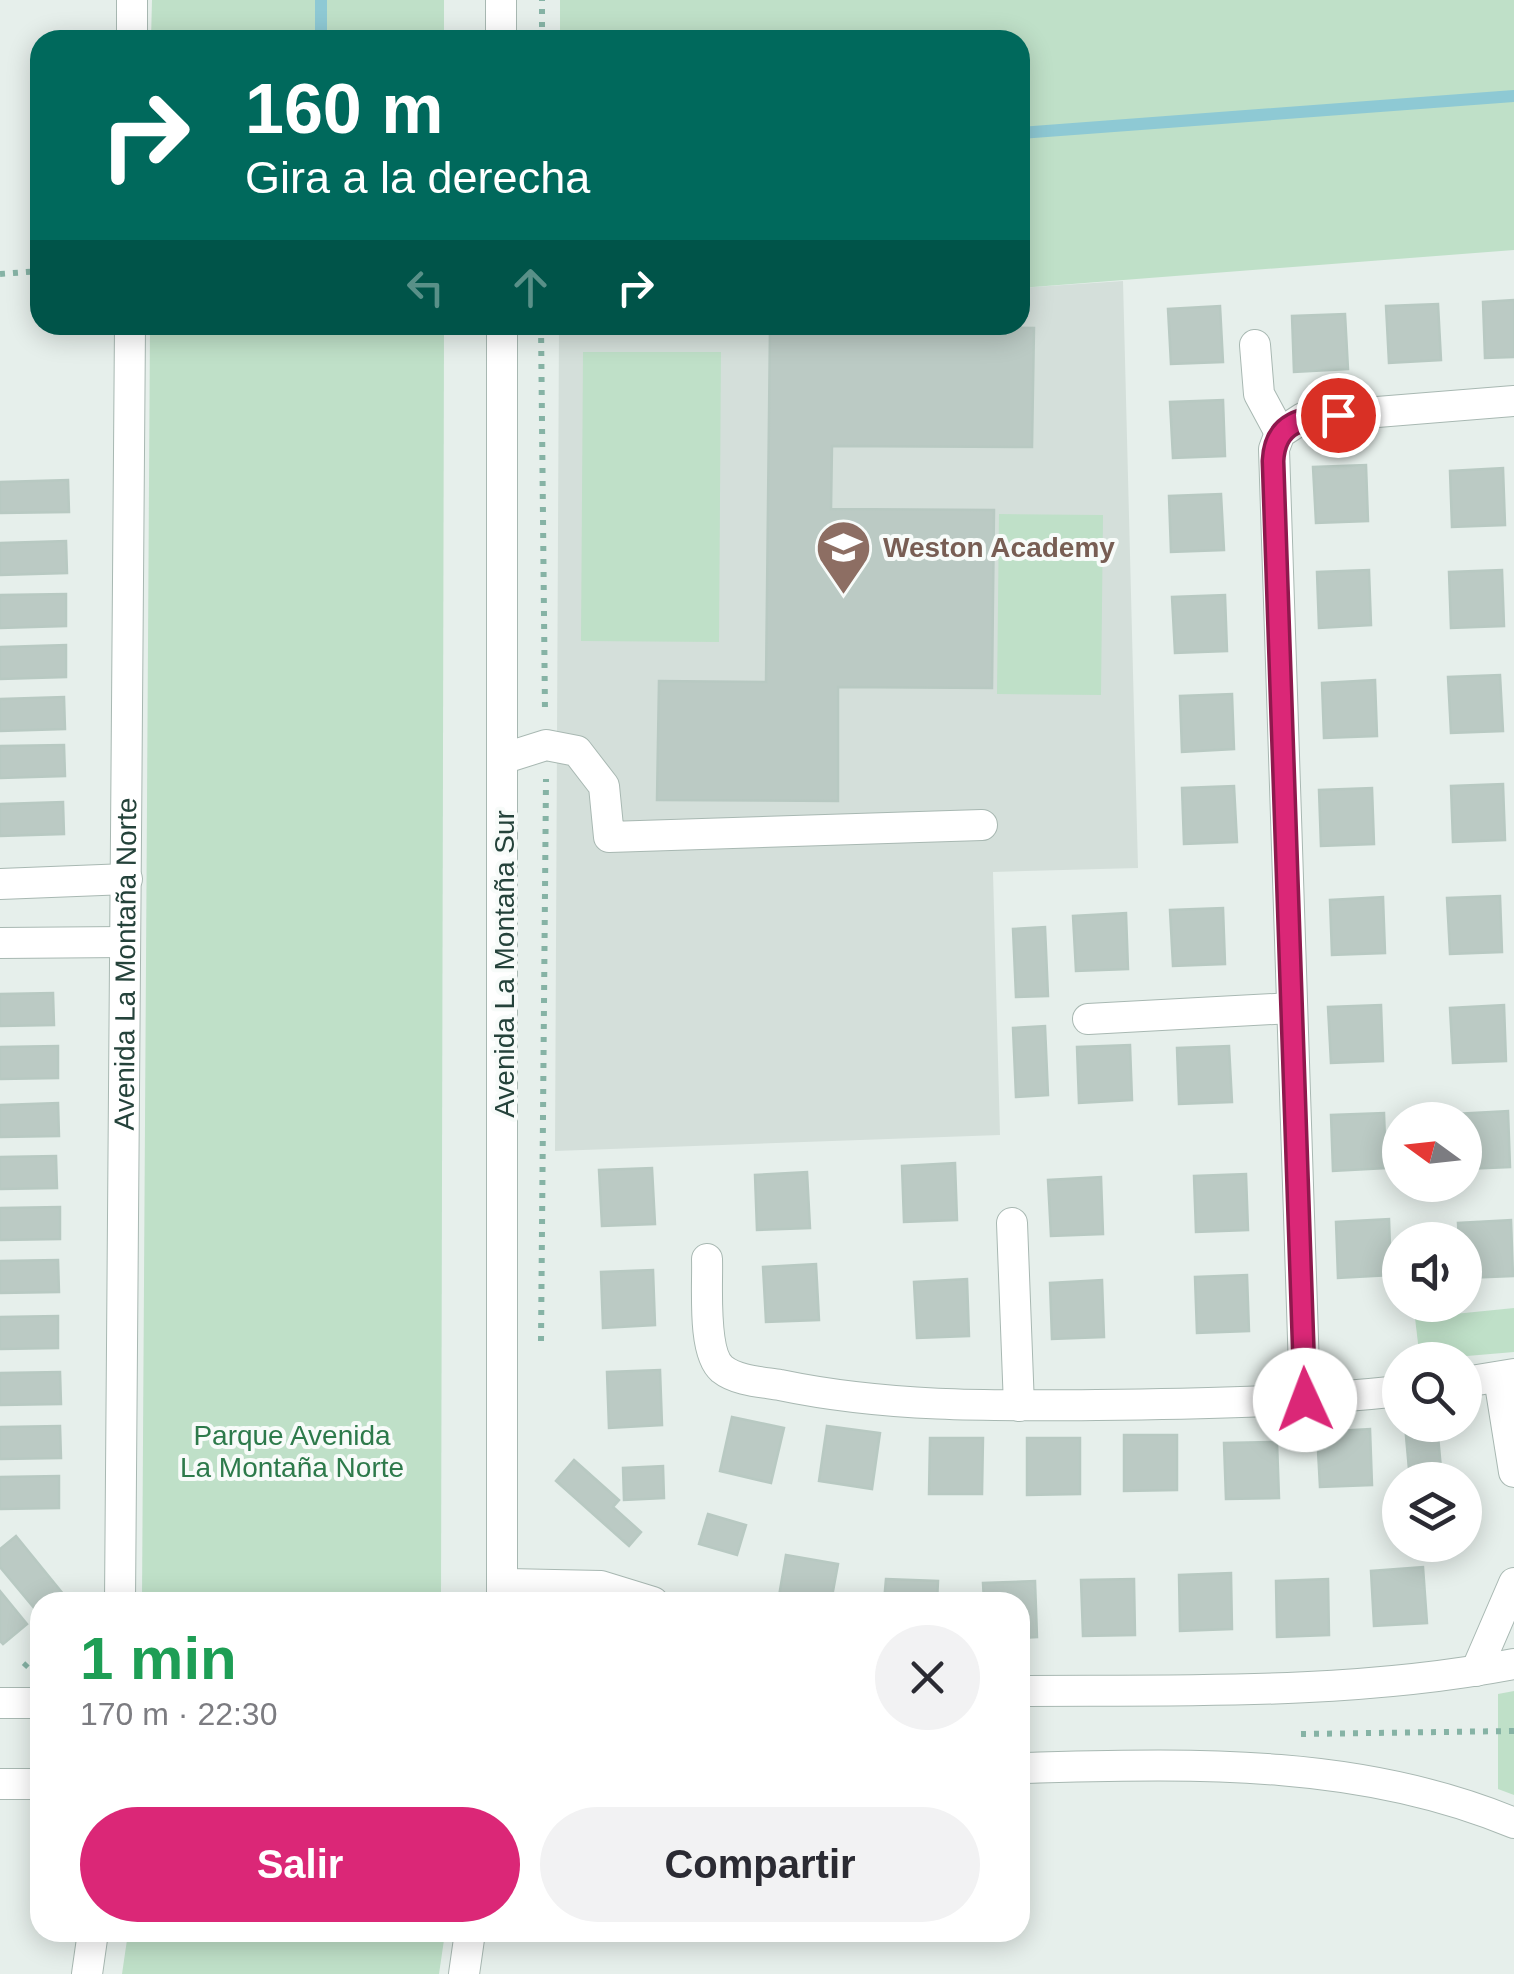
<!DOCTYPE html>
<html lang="es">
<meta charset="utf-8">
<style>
body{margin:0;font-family:Arial,sans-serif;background:#f2f2f3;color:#2b2b33;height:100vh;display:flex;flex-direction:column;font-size:38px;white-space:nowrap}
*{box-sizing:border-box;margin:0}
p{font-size:32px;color:#7c7c81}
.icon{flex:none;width:55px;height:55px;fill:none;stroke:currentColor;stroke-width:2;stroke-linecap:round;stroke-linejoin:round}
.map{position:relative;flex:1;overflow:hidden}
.details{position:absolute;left:30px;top:1592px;width:1000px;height:350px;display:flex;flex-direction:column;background:#fff;border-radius:30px;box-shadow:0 5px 25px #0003}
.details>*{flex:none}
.hud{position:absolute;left:30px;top:30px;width:1000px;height:305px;border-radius:30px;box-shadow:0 5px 25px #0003;background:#00695c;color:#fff;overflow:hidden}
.needle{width:65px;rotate:285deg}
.controls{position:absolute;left:1382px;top:1102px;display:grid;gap:20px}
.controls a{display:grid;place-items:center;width:100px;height:100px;border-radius:50%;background:#fff;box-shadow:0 5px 25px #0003;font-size:50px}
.pin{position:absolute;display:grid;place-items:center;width:85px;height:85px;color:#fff;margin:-42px;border:5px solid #fff;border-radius:50%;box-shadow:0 2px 10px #0007}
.me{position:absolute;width:110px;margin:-55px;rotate:358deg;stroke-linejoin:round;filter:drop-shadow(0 0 8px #0008)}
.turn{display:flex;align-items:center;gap:35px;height:210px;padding:0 50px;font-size:45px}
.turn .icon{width:130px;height:130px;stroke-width:2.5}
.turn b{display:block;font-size:70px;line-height:85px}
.lanes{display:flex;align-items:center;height:95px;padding:0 50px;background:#0003;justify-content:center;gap:50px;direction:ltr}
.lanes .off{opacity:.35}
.round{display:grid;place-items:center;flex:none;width:105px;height:105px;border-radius:52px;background:#f2f2f3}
.summary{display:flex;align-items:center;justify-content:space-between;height:170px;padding:0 50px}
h1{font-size:60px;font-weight:700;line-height:75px;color:#1e9e55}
.primary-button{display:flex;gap:20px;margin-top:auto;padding:20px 50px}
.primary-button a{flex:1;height:115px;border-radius:60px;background:#db2777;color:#fff;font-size:40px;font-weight:700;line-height:115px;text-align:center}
.primary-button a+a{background:#f2f2f3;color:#2b2b33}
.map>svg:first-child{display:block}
</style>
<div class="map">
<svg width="1514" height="1974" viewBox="0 0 1514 1974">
<rect width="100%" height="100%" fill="#e6efeb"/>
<path fill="#d4dfda" d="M1123,281l15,587 -145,4 7,263 -445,16 4,-826h461v-37z"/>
<g fill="#bfe0c8">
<path d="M152,0h292v40h-293z"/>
<path d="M560,0h954v250l-494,38v-248h-460z"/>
<path d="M150,325h294l-3,1277h-299z"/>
<path d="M583,352h138l-2,290 -138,-1z"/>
<path d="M999,514l104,1 -2,180 -104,-1z"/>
<path d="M1514,1308v44l-94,8 -5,-42z"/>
<path d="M1514,1691v104l-16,-6v-95z"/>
<path d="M128,1933v-1l317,1 -6,41h-317z"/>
</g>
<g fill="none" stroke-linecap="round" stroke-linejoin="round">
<g stroke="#8ec9d4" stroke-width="12">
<path d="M321,40v-40"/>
<path d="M1020,133l494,-37"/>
</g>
</g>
<g fill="#bbcac4" stroke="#b8c9c2" stroke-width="2.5">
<path d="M1514,300v57l-29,1 -2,-56z"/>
<path d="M1438,304l3,56 -52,3 -3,-57z"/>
<path d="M1220,306l3,56 -52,2 -3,-55z"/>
<path d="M1345,314l3,55 -54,3 -2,-56z"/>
<path d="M836,325l198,3 -2,119 -200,-1 -1,63 163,1 -2,178 -154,-1v114l-181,-1 2,-119 107,1 4,-354 66,1z"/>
<path d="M1223,400l2,56 -52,2 -3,-56z"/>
<path d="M1366,465l2,56 -52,2 -3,-56z"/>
<path d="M1503,468l2,57 -53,2 -2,-56z"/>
<path d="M68,480l1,32 -69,1v-31z"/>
<path d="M1221,494l3,56 -53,2 -2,-56z"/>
<path d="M66,541l1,32 -67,2v-32z"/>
<path d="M1369,570l2,55 -52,3 -2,-56z"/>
<path d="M1502,570l2,56 -53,2 -2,-56z"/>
<path d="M66,594v32l-66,2v-33z"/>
<path d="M1225,595l2,56 -52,2 -3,-56z"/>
<path d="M66,645v32l-66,2v-32z"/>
<path d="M1500,675l3,56 -52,2 -3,-56z"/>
<path d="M1375,680l2,56 -53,2 -2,-55z"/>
<path d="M1232,694l2,55 -52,3 -2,-56z"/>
<path d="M64,697l1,32 -65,2v-32z"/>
<path d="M64,745l1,31 -65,2v-32z"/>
<path d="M1503,784l2,56 -52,2 -2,-56z"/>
<path d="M1234,786l3,56 -53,2 -2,-56z"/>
<path d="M1372,788l2,56 -53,2 -2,-56z"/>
<path d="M63,802l1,32 -64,2v-32z"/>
<path d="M1500,896l2,56 -52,2 -3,-56z"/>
<path d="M1383,897l2,56 -53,2 -2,-55z"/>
<path d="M1223,908l2,56 -52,2 -3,-56z"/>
<path d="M1126,913l2,56 -52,2 -3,-55z"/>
<path d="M1045,927l3,69 -32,1 -3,-68z"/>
<path d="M53,993l1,32 -54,1v-32z"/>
<path d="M1381,1005l2,56 -52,2 -3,-56z"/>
<path d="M1504,1005l2,56 -53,2 -3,-55z"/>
<path d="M1045,1026l3,69 -32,2 -3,-69z"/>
<path d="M1130,1045l2,55 -53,3 -2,-56z"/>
<path d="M58,1046v32l-58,1v-32z"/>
<path d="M1229,1046l3,56 -53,2 -2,-56z"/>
<path d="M58,1103l1,33 -59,1v-32z"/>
<path d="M1508,1111l2,56 -45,2v-49h-10v-6z"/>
<path d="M1384,1113l2,55 -53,3 -2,-56z"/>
<path d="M56,1156l1,32 -57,1v-32z"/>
<path d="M955,1163l2,57 -53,2 -2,-56z"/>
<path d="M652,1168l3,56 -53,2 -3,-56z"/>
<path d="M807,1172l3,56 -53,2 -2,-55z"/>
<path d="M1246,1174l2,56 -52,2 -2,-56z"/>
<path d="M1101,1177l2,57 -52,2 -3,-56z"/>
<path d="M60,1207v32l-60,1v-32z"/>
<path d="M1389,1219l2,56 -53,3 -2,-56z"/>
<path d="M1511,1220l2,56 -48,2v-38h-6l-1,-17z"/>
<path d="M58,1260l1,32 -59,1v-32z"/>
<path d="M816,1264l3,56 -53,2 -3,-55z"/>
<path d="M653,1270l2,55 -52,3 -2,-56z"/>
<path d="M1247,1275l2,56 -52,2 -2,-56z"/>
<path d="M967,1279l2,57 -52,2 -3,-56z"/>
<path d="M1102,1280l2,57 -52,2 -2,-56z"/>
<path d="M58,1316v32l-58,1v-32z"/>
<path d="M660,1370l2,55 -53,3 -2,-56z"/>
<path d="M60,1372l1,32 -61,1v-32z"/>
<path d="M732,1417l52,11 -13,55 -51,-12z"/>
<path d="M1405,1425h32l5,55h-32z"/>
<path d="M60,1426l1,32 -61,1v-32z"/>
<path d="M827,1426l53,7 -8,56 -53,-8z"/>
<path d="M1370,1429l2,56 -52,2 -3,-55z"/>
<path d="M1124,1435h53v55l-53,1z"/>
<path d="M930,1438h53l-1,56h-53z"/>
<path d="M1027,1438h53v56l-53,1z"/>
<path d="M1277,1442l2,56 -53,1 -2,-56z"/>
<path d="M574,1460l45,40 -6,7 28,25 -12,14 -73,-65z"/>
<path d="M663,1466l1,32 -40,2 -1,-32z"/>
<path d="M59,1476v32l-59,1v-32z"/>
<path d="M708,1514l38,11 -9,30 -38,-11z"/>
<path d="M16,1536l48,59 -9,7h-15v13l-40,-48v-18z"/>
<path d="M786,1555l52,9 -7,38h-53z"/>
<path d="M1423,1567l4,56 -53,3 -3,-55z"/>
<path d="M1231,1573l1,56 -52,2 -1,-56z"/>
<path d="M886,1579l52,2 -1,21h-53z"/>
<path d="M1134,1579l1,56 -52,1 -2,-56z"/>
<path d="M1328,1579l1,56 -52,2 -1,-56z"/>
<path d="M1035,1581l2,56 -17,1v-36h-36l-1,-19z"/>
<path d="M0,1591l27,33 -24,20 -3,-3z"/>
</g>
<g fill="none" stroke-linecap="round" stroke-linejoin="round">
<defs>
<g id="minor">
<path d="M132,0v40"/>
<path d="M501,0v40"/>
<path d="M502,325v1277"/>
<path d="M1255,345l4,49 21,39"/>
<path d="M505,758l41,-13 31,6 27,35 5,51 373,-12"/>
<path d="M0,884l127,-5"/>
<path d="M0,943l125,-1"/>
<path d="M1088,1019l204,-11"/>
<path d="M1012,1223l7,183"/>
<path d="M707,1259c1,26 -5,93 15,110 15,12 40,13 58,16 105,22 210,21 317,20 101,-1 202,-3 303,-14"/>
<path d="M1499,1378l15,94"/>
<path d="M1465,1382l49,-8"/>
<path d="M1305,1400l-31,-951 6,-16 23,-15 211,-17"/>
<path d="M503,1584l98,2 52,16"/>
<path id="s1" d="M120,1602l10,-1277"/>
<path d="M1476,1671l38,-88"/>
<path d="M1020,1691c164,-1 333,4 494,-27"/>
<path d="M0,1703h40"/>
<path d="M1020,1768c167,-4 336,-11 494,55"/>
<path d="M0,1784h40"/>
<path d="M87,1974l6,-42"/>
<path d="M464,1974l6,-42"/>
</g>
</defs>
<use href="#minor" stroke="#a8b8b2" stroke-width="32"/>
<g stroke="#86b3a5" stroke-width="6" stroke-dasharray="5 8" stroke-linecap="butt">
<path d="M542,40v-40"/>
<path d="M0,274l40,-3"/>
<path d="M541,325l4,386"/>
<path d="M541,1341l5,-562"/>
<path d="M24,1667l16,-17"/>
<path d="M1301,1734l213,-3"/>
</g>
<use href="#minor" stroke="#fff" stroke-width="30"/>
</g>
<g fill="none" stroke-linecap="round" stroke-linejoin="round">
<defs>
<path id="route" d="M1305,1400l-32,-939c2,-41 31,-43 65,-46"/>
</defs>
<use href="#route" stroke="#8e194d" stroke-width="25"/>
<use href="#route" stroke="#db2777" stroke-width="18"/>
</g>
<defs>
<symbol id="school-pin" viewBox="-11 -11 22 30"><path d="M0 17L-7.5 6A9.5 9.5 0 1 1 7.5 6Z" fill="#8d6e63" stroke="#f7fbf9"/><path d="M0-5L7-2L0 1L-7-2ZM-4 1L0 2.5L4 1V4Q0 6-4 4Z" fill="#fff"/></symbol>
</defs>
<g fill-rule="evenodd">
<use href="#school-pin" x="812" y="516" width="63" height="86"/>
</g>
<g text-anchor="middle" stroke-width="8" stroke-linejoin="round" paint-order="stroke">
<g font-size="28" font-weight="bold" fill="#785e54" stroke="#f7fbf9" text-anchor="start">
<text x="883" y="557">Weston Academy</text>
</g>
<g font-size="28" fill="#24423a" stroke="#f7fbf9">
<text dy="10" stroke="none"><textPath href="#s1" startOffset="638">Avenida La Montaña Norte</textPath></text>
<text transform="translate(504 964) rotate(-90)" y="10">Avenida La Montaña Sur</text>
</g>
<g font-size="28" fill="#2d7a4b" stroke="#f7fbf9">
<text x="292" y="1445">Parque Avenida<tspan x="292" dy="32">La Montaña Norte</tspan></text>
</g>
</g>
</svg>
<div class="controls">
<a><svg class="needle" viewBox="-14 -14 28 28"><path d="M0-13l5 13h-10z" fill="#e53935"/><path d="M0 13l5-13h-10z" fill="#7c7c81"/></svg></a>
<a><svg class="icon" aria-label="sound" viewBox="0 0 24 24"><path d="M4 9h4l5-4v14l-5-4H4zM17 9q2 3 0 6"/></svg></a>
<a><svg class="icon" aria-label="search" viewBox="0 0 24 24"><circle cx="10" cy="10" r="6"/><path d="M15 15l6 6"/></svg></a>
<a><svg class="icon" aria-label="layers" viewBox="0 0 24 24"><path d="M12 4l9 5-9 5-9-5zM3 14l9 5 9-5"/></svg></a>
</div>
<div class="pin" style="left:1338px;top:415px;background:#d93025"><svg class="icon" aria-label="arrive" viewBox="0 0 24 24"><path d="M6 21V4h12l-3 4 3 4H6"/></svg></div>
<svg class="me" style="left:1305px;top:1400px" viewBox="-20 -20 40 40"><circle r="19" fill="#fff"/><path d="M0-13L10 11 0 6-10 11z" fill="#db2777"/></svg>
<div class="hud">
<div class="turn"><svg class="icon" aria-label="right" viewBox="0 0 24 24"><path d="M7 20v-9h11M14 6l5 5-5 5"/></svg><div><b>160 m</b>Gira a la derecha</div></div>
<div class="lanes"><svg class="icon off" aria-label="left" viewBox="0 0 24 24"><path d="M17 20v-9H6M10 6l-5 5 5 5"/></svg><svg class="icon off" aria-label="ahead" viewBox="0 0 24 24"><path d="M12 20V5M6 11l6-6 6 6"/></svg><svg class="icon" aria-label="right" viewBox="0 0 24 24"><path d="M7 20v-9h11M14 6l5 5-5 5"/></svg></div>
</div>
<section class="details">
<div class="summary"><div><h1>1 min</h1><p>170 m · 22:30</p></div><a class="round"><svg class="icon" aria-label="close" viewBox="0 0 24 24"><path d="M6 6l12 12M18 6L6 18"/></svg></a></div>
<div class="primary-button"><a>Salir</a><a>Compartir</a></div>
</section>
</div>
